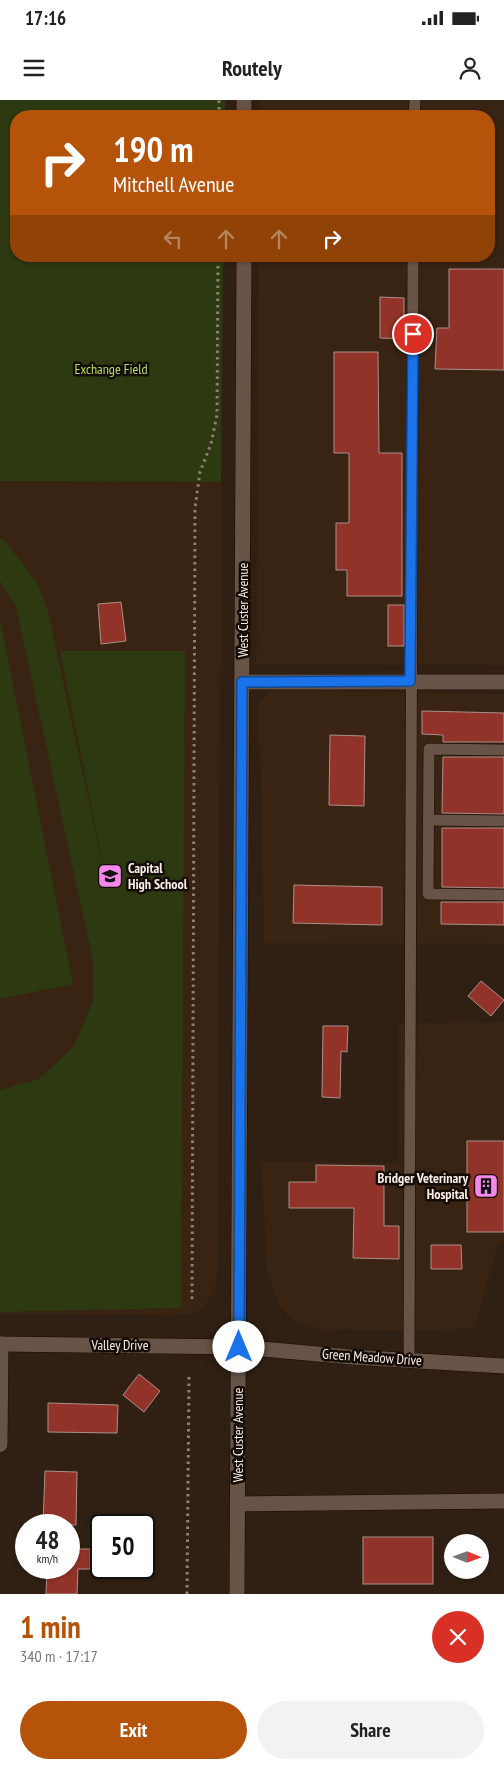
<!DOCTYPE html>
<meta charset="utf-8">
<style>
body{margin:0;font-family:"PT Sans Narrow",sans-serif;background:#f2f2f2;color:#222;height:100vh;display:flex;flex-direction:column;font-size:19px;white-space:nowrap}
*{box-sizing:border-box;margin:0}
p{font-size:16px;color:#767676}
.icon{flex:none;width:28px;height:28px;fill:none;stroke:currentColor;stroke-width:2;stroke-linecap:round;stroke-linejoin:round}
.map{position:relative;height:1494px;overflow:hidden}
.side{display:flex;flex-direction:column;background:#fff;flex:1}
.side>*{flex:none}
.hud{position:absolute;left:10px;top:10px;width:485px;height:152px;border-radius:20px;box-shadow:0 1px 4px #0004;background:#b45309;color:#fff;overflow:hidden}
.needle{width:32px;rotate:91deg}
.fabs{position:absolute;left:444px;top:1434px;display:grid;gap:10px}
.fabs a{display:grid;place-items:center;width:45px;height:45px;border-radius:50%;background:#fff;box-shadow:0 1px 4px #0004;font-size:25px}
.speed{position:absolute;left:15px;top:1414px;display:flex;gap:10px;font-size:25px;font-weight:700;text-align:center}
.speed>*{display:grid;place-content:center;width:65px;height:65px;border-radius:50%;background:#fff;box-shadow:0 1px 4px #0004;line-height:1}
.speed small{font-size:12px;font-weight:400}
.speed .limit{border:2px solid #111;border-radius:8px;background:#fff;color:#111}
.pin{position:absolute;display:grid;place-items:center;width:42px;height:42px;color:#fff;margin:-21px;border:2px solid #fff;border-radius:50%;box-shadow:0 1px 5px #0007}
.me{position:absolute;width:55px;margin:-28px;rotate:0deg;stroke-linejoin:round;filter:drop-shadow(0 0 4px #0008)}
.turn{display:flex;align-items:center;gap:18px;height:105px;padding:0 20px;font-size:22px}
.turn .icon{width:65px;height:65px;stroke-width:2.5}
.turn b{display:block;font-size:35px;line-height:42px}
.lanes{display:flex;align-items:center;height:48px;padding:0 20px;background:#0003;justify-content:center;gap:25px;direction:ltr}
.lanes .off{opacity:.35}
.round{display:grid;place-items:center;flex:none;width:52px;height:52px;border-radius:26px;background:#f2f2f2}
.head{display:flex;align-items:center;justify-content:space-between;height:85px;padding:0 20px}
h1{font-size:30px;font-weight:800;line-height:38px;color:#b45309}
.button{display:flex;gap:10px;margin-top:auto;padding:10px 20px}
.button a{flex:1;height:58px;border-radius:30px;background:#b45309;color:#fff;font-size:20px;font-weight:800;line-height:58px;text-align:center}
.button a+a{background:#f2f2f2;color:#222}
.status{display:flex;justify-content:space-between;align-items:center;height:35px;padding:0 25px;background:#fff;direction:ltr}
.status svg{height:14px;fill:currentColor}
header{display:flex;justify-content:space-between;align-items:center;height:65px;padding:0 20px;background:#fff;font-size:22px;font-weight:800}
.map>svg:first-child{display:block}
</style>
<div class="status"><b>17:16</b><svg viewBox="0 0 49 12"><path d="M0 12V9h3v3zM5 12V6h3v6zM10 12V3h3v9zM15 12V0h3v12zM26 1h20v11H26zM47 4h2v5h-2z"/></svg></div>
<header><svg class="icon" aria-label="menu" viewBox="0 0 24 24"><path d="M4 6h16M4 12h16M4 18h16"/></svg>Routely<svg class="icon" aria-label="person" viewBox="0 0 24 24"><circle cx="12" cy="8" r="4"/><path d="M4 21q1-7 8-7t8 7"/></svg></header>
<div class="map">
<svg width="504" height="1494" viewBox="0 0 504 1494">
<rect width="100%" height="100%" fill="#302013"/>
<g fill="#392312">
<path d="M259,0h245v565l-248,-1 3,-408h230v-140h-230z"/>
<path d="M0,381l221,1 -3,787 -4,21 -8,15 -10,8 -17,2 -179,-1z"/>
<path d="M272,590l232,4v250l-240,-1 -5,-229 1,-13z"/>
<path d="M504,922v221l-6,1 -23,84 -66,3 -91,-2 -24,-9 -14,-12 -13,-36 -6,-110 138,1v-139z"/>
</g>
<g fill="#2c3911">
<path d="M0,0h225v16h-209v140h207l-2,226 -221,-1z"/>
<path d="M0,438l6,4 31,41 11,28 62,289 -50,-249h125l-4,657 -181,4v-222l39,-11 35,-33 19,-45v-40l-77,-354 -16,-26z"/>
<path d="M0,519l73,365 -73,15z"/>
</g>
<g fill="#913329" stroke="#ac908c">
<path d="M449,169h55v101l-69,-1 2,-41h12z"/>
<path d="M380,197l24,1v41l-24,-1z"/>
<path d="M334,252h44l1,101h23v143h-55v-26h-11v-47h13v-70h-15z"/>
<path d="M121,502l5,39 -25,3 -3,-40z"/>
<rect x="388" y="505" width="16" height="41"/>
<path d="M422,611l82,2v29h-61v-7l-21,-1z"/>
<path d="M330,635l35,1 -1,70 -35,-1z"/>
<path d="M443,657h61v57l-62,-1z"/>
<path d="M442,728h62v60l-62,-1z"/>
<path d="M294,785l88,2v38l-89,-2z"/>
<path d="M441,802h63v23l-63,-1z"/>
<path d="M481,881l23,19 -13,16 -23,-20z"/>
<path d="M323,926h25l-1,26 -6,-1 -1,47 -18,-1z"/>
<rect x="467" y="1041" width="37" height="91"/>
<path d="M316,1065l68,1v60h15v33l-46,-1 1,-50h-65v-26h27z"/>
<path d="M431,1145h30l1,24h-31z"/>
<path d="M139,1274l21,17 -16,21 -21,-17z"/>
<path d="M48,1303l70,2 -1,28 -69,-1z"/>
<path d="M45,1371l32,1 -1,53h-33z"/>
<rect x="363" y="1437" width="70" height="47"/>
<path d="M69,1449h21v20h-12l-1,25h-31l1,-26h22z"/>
</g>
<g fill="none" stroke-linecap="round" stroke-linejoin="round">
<defs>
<g id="lane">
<path d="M414,16l1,-16"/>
<path d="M504,650l-75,-1 -1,145 76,1"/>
<path d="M429,720l75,1"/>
<path d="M409,1260l4,-1104"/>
</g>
<g id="street">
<path d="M242,582h262"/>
<path d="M0,1345l1,-101"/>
<path d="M238,1404l266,-3"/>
</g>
<g id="secondary">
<path d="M244,16v-16"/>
<path d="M0,1244l239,3 112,10 153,9"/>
<path d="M237,1494l7,-1338"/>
</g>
</defs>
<use href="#lane" stroke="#170901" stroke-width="12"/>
<use href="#street" stroke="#170901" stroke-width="16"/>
<use href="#secondary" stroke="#170901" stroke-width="16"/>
<g stroke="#8f8176" stroke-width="3" stroke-dasharray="2.5 4" stroke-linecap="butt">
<path d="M219,16v-16"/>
<path d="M192,1199l3,-791 5,-36 11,-28 6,-29 1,-159"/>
<path d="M187,1494l2,-217"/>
</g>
<use href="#lane" stroke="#685446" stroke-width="11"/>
<use href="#street" stroke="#685446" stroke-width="15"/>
<use href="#secondary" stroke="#685446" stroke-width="15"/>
</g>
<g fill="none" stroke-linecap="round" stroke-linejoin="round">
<defs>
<path id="route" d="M239,1247l3,-665 168,-1 3,-347"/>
</defs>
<use href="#route" stroke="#114b97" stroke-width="12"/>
<use href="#route" stroke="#1a73e8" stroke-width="9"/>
</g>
<defs>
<symbol id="school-square" viewBox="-11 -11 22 22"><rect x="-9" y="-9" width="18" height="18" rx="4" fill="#f788eb" stroke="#130b06"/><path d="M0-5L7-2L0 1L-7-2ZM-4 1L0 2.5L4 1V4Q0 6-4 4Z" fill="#111"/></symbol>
<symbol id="building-square" viewBox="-11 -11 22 22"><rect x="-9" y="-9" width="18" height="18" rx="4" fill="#f788eb" stroke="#130b06"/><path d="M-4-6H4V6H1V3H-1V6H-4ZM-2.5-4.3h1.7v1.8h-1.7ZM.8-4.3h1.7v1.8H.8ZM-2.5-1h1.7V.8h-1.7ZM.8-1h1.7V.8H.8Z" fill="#111"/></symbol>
</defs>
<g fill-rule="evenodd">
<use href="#school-square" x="96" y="762" width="28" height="28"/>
<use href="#building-square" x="472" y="1072" width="28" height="28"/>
</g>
<g text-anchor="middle" stroke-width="5" stroke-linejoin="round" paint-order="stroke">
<g font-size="14" fill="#b4df62" stroke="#130b06">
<text x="111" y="274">Exchange Field</text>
</g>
<g font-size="14" fill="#faeee6" stroke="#130b06">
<text transform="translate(243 510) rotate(-90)" y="5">West Custer Avenue</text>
<text x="120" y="1250">Valley Drive</text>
<text transform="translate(372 1257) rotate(4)" y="5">Green Meadow Drive</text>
<text transform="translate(238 1335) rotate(-90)" y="5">West Custer Avenue</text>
</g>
<g font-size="14" font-weight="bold" fill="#faeee6" stroke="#130b06" text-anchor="start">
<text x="128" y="773">Capital<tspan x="128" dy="16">High School</tspan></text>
<text x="468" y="1083" text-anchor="end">Bridger Veterinary<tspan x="468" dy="16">Hospital</tspan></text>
</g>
</g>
</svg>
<div class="fabs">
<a><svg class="needle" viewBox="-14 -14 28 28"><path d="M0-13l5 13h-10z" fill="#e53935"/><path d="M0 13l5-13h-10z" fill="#767676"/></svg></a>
</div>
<div class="speed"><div>48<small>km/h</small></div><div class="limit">50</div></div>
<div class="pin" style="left:413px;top:234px;background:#d93025"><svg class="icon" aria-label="arrive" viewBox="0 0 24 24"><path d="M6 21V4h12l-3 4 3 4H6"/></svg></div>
<svg class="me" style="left:239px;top:1247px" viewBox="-20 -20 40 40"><circle r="19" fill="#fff"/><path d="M0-13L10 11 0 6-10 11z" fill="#1a73e8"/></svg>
<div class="hud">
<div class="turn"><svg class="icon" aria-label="right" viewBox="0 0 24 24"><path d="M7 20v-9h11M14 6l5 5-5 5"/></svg><div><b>190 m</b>Mitchell Avenue</div></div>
<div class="lanes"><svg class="icon off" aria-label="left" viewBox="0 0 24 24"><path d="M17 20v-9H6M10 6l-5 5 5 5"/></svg><svg class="icon off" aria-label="ahead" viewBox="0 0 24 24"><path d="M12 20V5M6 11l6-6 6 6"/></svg><svg class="icon off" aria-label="ahead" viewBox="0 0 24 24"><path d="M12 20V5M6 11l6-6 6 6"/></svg><svg class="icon" aria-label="right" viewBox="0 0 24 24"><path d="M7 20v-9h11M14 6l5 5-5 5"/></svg></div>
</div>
</div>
<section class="side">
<div class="head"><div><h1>1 min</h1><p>340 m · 17:17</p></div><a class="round" style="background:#d93025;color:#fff"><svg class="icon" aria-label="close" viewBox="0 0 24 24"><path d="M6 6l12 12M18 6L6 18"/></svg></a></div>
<div class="button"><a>Exit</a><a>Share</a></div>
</section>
